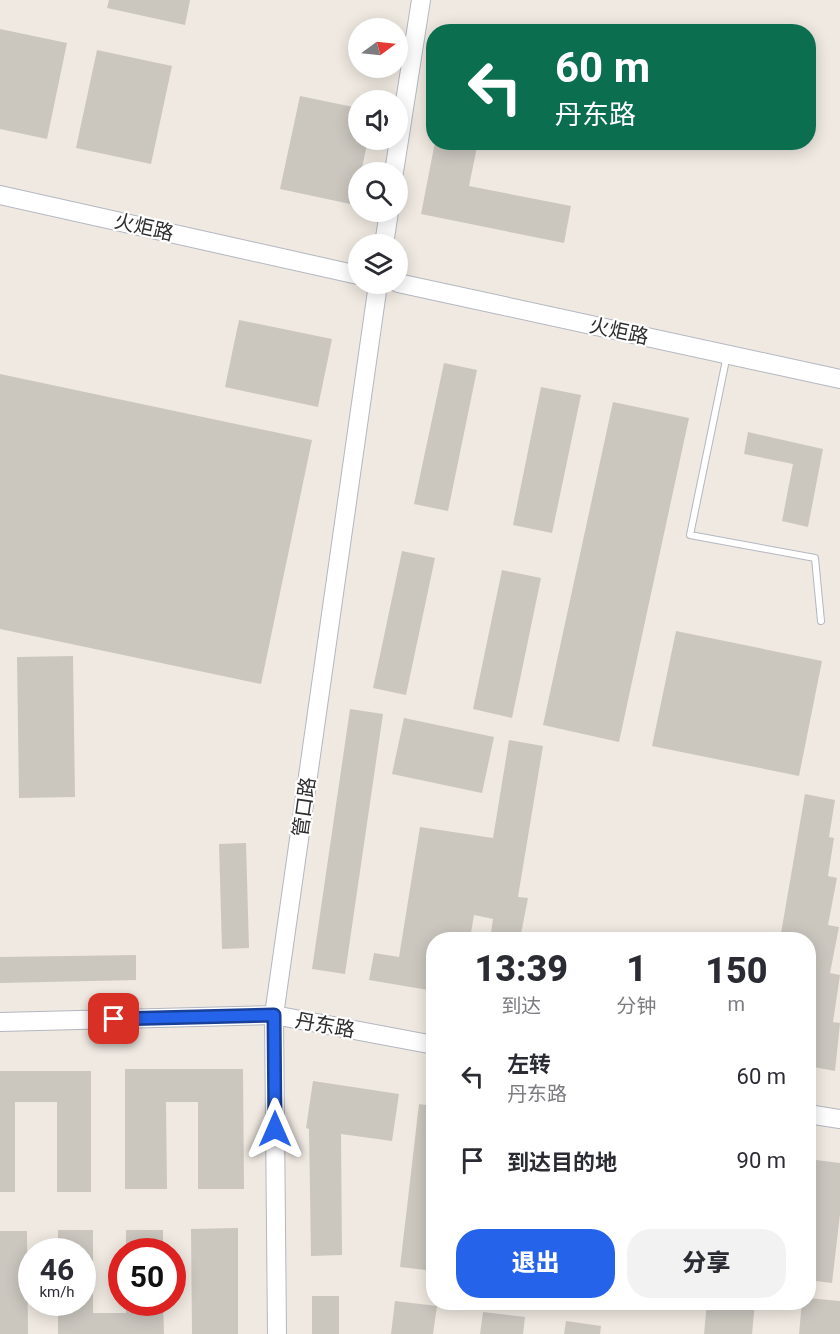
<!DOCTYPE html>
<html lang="zh">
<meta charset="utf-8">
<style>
body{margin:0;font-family:Roboto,"Noto Sans SC",sans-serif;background:#f2f2f3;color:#2b2b33;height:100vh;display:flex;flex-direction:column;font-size:22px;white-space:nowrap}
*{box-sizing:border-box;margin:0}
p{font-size:20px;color:#7c7c81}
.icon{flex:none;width:33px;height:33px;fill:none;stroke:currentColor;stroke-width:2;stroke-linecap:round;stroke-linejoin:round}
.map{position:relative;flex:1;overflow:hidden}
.panel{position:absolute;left:426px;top:932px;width:390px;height:378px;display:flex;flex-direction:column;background:#fff;border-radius:24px;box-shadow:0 3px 15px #0003}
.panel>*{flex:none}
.guide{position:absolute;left:426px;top:24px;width:390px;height:126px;border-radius:24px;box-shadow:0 3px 15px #0003;background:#0b6e4f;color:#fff;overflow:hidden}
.needle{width:39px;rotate:75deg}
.tools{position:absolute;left:348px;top:18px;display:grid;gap:12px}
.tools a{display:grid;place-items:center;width:60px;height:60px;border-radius:50%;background:#fff;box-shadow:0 3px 15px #0003;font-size:30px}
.speed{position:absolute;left:18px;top:1238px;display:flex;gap:12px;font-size:30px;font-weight:700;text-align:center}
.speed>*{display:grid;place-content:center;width:78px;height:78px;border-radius:50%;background:#fff;box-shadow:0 3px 15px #0003;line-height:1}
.speed small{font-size:15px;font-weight:400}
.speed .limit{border:9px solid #d22;background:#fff;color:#111}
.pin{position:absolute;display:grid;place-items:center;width:51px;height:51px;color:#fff;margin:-26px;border-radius:12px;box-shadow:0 3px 9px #0006}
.me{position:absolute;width:66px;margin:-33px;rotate:0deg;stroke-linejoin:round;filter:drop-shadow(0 0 4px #0008)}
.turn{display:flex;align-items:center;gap:21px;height:126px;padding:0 30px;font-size:27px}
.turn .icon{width:78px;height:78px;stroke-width:2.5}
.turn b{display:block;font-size:42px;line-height:51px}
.eta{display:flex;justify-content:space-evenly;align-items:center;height:102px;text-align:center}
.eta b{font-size:36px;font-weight:800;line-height:42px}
.cta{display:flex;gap:12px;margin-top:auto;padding:12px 30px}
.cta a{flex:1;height:69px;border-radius:24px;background:#2563eb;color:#fff;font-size:24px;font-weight:800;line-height:69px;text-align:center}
.cta a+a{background:#f2f2f3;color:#2b2b33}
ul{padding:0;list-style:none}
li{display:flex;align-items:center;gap:18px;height:84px;padding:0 30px}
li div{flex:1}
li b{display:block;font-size:22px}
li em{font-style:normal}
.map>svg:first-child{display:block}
</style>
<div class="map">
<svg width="840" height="1334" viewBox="0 0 840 1334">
<rect width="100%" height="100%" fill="#efe9e1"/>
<g fill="#cbc7bf">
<path d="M109,0h81l-5,25 -78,-17z"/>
<path d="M0,29l67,14 -20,96 -47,-10z"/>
<path d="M97,50l75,16 -21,98 -75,-16z"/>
<path d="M300,96l58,12v32h10l-7,32h-3l-3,33 -75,-16z"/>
<path d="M435,142h43l-9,44 102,20 -7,37 -143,-29z"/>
<path d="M239,320l93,19 -14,68 -93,-20z"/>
<path d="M444,363l33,7 -29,141 -34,-7z"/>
<path d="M0,374l312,66 -51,244 -261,-55z"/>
<path d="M541,387l40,8 -29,138 -39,-8z"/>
<path d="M613,402l76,16 -70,324 -76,-17z"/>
<path d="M748,432l75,17 -15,78 -26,-6 11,-57 -49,-10z"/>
<path d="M402,551l33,7 -29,137 -33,-7z"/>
<path d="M502,570l39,8 -29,140 -39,-9z"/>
<path d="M676,631l146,30 -23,115 -147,-30z"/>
<path d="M73,656l2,141 -56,1 -2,-141z"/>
<path d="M350,709l33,5 -38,260 -33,-5z"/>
<path d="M404,718l90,19 -12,56 -90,-19z"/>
<path d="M509,740l34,6 -25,151 10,1 -8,41h-30l3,-20 -19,-4 -4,24h-36v52l-65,-11 5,-27 25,4 21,-130 73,11z"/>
<path d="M805,794l30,6 -6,37 5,1 -6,38 9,2 -9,47 11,2 -9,46 10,2 -7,47 7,1 -5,48 -27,-5v-127h-28z"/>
<path d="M246,843l3,105 -27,1 -3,-105z"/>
<path d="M136,955v25l-136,3v-26z"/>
<path d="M125,1069h118l1,120h-46v-87h-32l1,87h-42z"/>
<path d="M0,1071h91v121h-34v-90h-42v90h-15z"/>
<path d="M313,1081l86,13 -7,47 -51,-7 1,121 -31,1 -2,-127 -3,-1z"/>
<path d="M419,1104l15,2v165l-34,-4z"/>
<path d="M808,1159l32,4v51l-8,69 -24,-3z"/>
<path d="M238,1228v106h-46l-1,-105z"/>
<path d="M58,1230h35v83h33v-11h37l1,32h-106v-32h24v-51h-24z"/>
<rect x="126" y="1230" width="37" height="21"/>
<path d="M0,1231h27l1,103h-28z"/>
<rect x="312" y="1296" width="27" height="38"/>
<path d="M808,1298l32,3v33h-41l3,-32h6z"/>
<path d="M395,1301l42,5 -4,28h-42z"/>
<path d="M707,1302h48l-3,32h-48z"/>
<path d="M483,1312l42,5 -2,17h-43z"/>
<path d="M566,1321l35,5 -1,8h-36z"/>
</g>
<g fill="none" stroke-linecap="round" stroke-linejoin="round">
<defs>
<path id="service" d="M727,355l-37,180 125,23 6,63"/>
<g id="secondary">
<path d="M394,172l27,-172"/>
<path d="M0,195l358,80"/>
<path d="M384,244l5,-32"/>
<path d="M398,283l442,96"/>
<path d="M0,1022l274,-7 160,30"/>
<path d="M808,1114l32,5"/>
<path d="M277,1334l-3,-319 104,-731"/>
</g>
</defs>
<use href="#service" stroke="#b4b7c1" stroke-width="8"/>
<use href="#secondary" stroke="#b4b7c1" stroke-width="20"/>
<use href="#service" stroke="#fff" stroke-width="6"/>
<use href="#secondary" stroke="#fff" stroke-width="18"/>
</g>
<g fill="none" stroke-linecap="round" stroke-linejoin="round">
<defs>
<path id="route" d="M114,1019l160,-4 1,114"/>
</defs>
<use href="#route" stroke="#184099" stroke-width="15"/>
<use href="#route" stroke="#2563eb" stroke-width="10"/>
</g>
<g text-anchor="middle" stroke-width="4.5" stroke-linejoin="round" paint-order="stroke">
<g font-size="20" fill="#2e2e2e" stroke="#fff">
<text transform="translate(144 227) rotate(13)" y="7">火炬路</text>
<text transform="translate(619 331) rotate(12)" y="7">火炬路</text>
<text transform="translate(304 807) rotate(-82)" y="7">管口路</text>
<text transform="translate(325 1025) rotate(10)" y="7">丹东路</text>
</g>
</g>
</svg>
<div class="tools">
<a><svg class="needle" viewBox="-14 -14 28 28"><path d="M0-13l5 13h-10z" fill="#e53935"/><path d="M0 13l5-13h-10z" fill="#7c7c81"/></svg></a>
<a><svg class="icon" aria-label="sound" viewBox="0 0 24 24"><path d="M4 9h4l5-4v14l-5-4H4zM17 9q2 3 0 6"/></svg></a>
<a><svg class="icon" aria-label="search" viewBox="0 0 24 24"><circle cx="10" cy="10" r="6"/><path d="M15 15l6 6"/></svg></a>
<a><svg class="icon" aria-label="layers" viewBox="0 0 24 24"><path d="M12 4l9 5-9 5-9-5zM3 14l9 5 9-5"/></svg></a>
</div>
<div class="speed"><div>46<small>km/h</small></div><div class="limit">50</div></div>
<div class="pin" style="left:114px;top:1019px;background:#d93025"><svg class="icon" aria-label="arrive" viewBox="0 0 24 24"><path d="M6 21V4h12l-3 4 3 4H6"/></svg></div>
<svg class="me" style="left:275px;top:1129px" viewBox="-20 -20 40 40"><path d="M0-17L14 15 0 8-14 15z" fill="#2563eb" stroke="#fff" stroke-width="4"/></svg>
<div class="guide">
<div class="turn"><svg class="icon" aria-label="left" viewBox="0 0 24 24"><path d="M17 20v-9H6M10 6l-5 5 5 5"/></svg><div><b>60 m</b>丹东路</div></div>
</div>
<section class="panel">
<div class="eta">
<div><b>13:39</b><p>到达</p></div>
<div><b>1</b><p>分钟</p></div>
<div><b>150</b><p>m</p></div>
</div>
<ul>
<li><svg class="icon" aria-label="left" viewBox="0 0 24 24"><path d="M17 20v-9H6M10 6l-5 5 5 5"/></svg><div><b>左转</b><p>丹东路</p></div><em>60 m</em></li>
<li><svg class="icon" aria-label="arrive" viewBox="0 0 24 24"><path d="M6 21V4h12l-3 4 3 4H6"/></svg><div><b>到达目的地</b></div><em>90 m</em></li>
</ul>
<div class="cta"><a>退出</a><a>分享</a></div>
</section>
</div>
